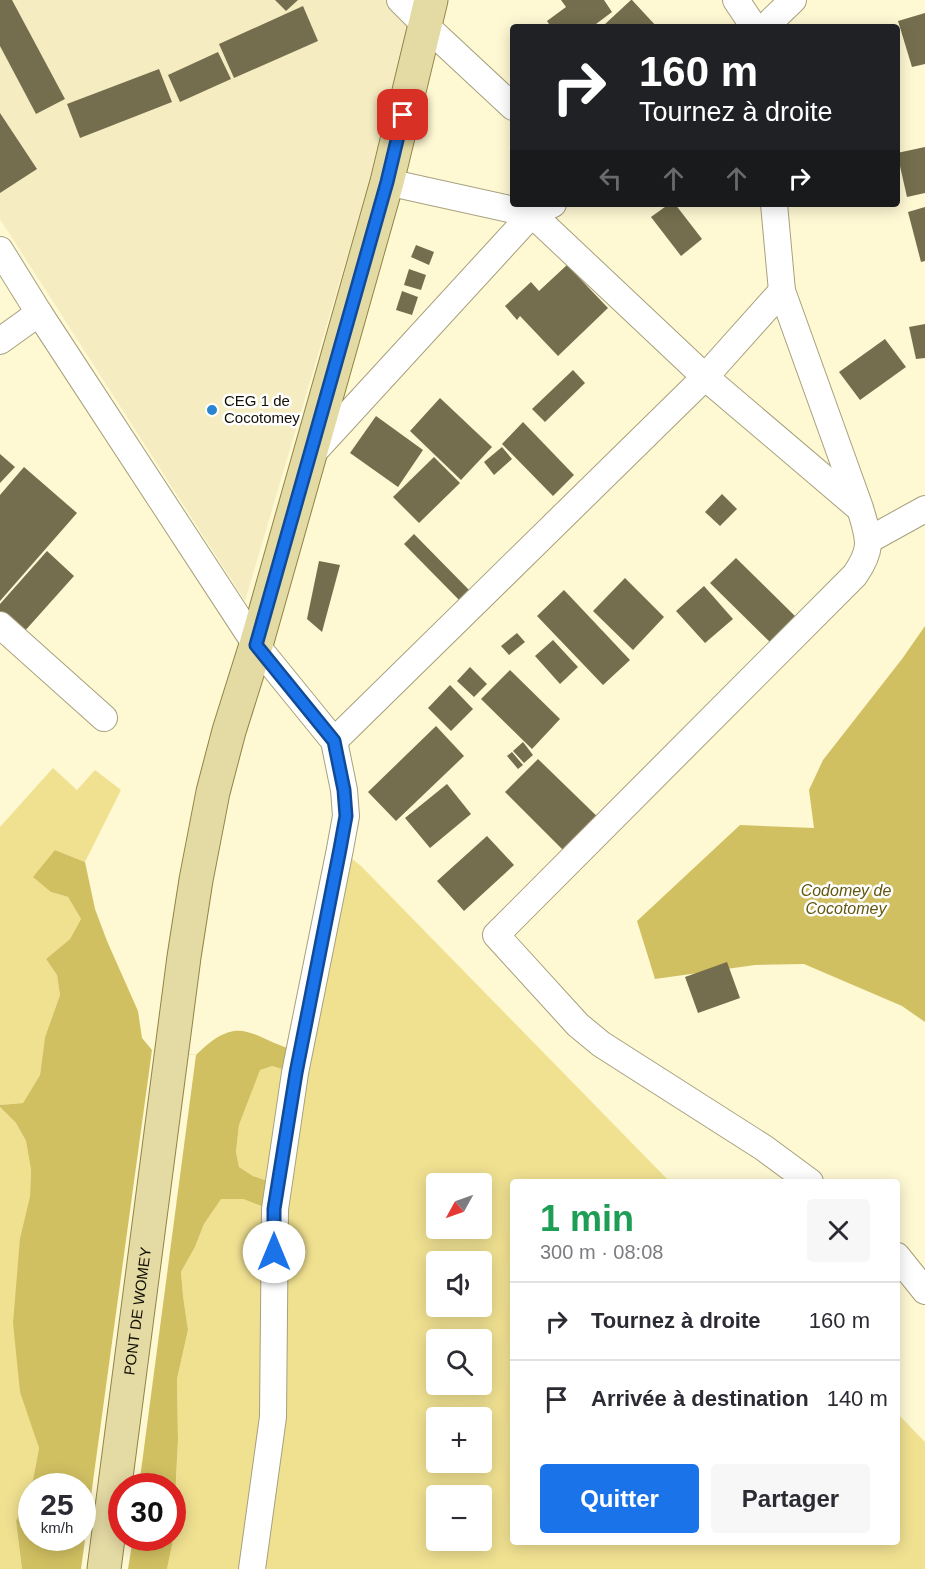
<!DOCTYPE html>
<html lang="fr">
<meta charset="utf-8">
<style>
body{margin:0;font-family:Arial,sans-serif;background:#f7f7f7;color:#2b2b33;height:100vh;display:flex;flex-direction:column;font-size:22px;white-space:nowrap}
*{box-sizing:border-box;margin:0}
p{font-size:20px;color:#7c7c81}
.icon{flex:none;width:33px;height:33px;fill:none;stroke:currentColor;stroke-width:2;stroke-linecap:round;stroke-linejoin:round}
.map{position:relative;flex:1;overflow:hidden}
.drawer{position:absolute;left:510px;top:1179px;width:390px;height:366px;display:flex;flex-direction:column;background:#fff;border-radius:6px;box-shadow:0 3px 15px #0003}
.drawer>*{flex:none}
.hud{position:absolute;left:510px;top:24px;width:390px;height:183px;border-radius:6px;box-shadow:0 3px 15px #0003;background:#202124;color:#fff;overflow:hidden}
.needle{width:39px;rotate:230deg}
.fabs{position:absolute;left:426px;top:1173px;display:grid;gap:12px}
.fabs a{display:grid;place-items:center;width:66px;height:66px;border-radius:6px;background:#fff;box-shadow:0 3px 15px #0003;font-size:30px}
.speed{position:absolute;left:18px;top:1473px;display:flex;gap:12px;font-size:30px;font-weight:700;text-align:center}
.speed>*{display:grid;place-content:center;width:78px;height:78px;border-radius:50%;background:#fff;box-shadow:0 3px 15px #0003;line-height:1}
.speed small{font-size:15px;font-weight:400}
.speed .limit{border:9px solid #d22;background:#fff;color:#111}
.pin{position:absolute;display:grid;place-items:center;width:51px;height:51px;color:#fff;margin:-26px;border-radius:12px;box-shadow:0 3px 9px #0006}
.me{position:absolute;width:66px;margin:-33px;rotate:0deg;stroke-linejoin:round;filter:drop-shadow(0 0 4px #0008)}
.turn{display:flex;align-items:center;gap:21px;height:126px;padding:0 30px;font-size:27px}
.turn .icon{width:78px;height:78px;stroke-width:2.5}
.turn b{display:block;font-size:42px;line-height:51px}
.lanes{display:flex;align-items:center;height:57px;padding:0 30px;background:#0003;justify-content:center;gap:30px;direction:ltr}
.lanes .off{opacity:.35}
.round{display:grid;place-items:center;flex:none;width:63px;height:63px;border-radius:6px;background:#f7f7f7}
.summary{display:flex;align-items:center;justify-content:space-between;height:102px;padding:0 30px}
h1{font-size:36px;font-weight:700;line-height:45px;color:#1e9e55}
.cta{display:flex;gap:12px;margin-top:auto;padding:12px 30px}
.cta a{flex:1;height:69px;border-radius:6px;background:#1a73e8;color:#fff;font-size:24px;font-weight:700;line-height:69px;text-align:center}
.cta a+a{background:#f7f7f7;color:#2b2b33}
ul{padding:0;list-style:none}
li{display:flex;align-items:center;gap:18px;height:78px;padding:0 30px;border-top:2px solid #e1e1e2}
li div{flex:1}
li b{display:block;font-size:22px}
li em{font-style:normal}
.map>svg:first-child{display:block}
</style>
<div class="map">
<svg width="925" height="1569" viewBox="0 0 925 1569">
<rect width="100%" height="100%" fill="#fef8d3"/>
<path fill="#f5edc1" d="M0,0h387l28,27 -170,574 -245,-382z"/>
<g fill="#f0e191" fill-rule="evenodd">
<path d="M53,768l24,22 18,-20 26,20 -36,72 -30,-12 -4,42 17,5 13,22 -11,20 -24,20 11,16 3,20 -15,42 -5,38 -17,28 -23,2v-278z"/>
<path d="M340,849l21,17 309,316h-157v360h384v-129l28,29v127h-758l6,-29 3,-55 2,-45 -1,-61 11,-49 -5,-34 -2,-24 14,-25 9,-23 17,-26 22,1 21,8 15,-22 -26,-9 -14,-9 -3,-15 3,-27 21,-56 12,-3 23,7zM436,1184h46v44h-46zM436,1262h46v44h-46zM436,1340h46v44h-46zM436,1418h46v44h-46zM436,1496h46v44h-46z"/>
<path d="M0,1107l16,16 10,18 5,29 -1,26 -10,42 11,184 8,26 -6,32 -17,41 6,48h-22z"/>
</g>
<g fill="#d1c062" fill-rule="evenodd">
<path d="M925,626v396l-23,-16 -98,-42 -49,1 -100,14 -18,-58 103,-96 74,3 -5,-38 14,-30 79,-101z"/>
<path d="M55,850l30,12 10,47 12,32 31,70 4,27 10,12 44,5c46,-45 54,-16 104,-3l-5,21 -23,-7 -12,4 -21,55 -3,27 3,15 14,9 26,9 -15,22 -21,-8h-22l-17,25 -9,23 -14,25 2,24 5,34 -11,49 1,61 -5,100 -6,29h-145l-6,-48 17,-41 6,-32 -19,-56 -7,-69 7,-85 10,-42 1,-26 -5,-29 -10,-18 -16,-16v-2l23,-2 17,-28 5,-38 15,-42 -3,-20 -11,-16 24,-20 11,-20 -13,-22 -17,-5 -18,-15zM32,1486h50v52h-50zM122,1486h50v52h-50z"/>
</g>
<path fill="#fef8d3" d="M152,1050l44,5 -57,431h-17v52h11l-5,31h-47z"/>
<g fill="#746e4e">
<path d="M0,0h12l53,99 -29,15 -36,-68z"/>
<path d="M275,0h23l-12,11z"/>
<path d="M561,0h43l8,12 -20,15h-41l-4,-6 19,-14z"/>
<path d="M631,0h1l25,27h-51l-2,-2z"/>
<path d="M303,6l15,35 -84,37 -15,-34z"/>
<path d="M925,13v51l-13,3 -14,-46z"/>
<path d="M218,52l13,27 -51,23 -12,-27z"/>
<path d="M159,69l13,33 -92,36 -13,-34z"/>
<path d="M0,113l37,56 -37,24z"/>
<path d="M925,147v46l-18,4 -10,-44z"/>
<path d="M669,204h6l27,35 -21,17 -30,-39z"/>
<path d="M925,207v54l-4,1 -13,-50z"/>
<path d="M416,245l18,7 -5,13 -18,-8z"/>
<path d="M567,265l41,43 -50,48 -38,-40 -3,4 -12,-14 26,-24 8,9z"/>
<path d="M409,269l17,6 -5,15 -17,-5z"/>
<path d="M402,291l16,6 -6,18 -16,-5z"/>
<path d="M925,324v34l-9,1 -7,-32z"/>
<path d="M885,339l21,28 -46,33 -21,-28z"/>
<path d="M573,370l12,13 -40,39 -13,-13z"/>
<path d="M440,398l52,49 -31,33 -51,-49z"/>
<path d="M376,416l47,34 -25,37 -48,-34z"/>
<path d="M523,422l51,53 -21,21 -51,-52z"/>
<path d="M502,447l10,12 -18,16 -10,-13z"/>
<path d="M0,454l15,13 -15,16z"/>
<path d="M434,457l26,26 -41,40 -26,-26z"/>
<path d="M24,467l53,46 -77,88v-106z"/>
<path d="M722,494l15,15 -17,17 -15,-14z"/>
<path d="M414,534l58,59 -10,10 -58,-59z"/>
<path d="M47,551l27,25 -51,57 -23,-21v-8z"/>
<path d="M736,558l62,61 -25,26 -63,-62z"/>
<path d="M319,561l21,4 -18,67 -15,-13z"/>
<path d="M625,578l39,39 -31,33 -40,-39z"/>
<path d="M704,586l29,33 -28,24 -29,-32z"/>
<path d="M564,590l66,70 -27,25 -66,-69z"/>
<path d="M517,633l8,9 -16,13 -8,-9z"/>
<path d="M553,640l25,27 -18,17 -25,-28z"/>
<path d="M470,667l17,17 -13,13 -17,-16z"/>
<path d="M510,670l50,49 -28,30 -51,-50z"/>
<path d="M450,685l23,24 -22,22 -23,-23z"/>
<path d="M436,726l28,30 -68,65 -28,-29z"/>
<path d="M523,742l10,13 -9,8 -11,-12z"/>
<path d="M512,752l11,13 -5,4 -11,-13z"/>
<path d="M538,759l69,67 -34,34 -68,-68z"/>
<path d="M447,784l24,30 -41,34 -25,-30z"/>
<path d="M487,836l27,29 -50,46 -27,-30z"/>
<path d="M727,962l13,36 -42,15 -13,-36z"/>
</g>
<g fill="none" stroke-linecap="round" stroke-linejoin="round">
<defs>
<g id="minor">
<path d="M400,0l25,25 88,82"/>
<path d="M736,0l18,27"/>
<path d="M765,27l28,-27"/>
<path d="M387,182l145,32 173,163 154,131"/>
<path d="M774,204l8,87 78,217c9,31 14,39 -5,67l-359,360 82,90 23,19 163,104 46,34"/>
<path d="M0,250l39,63 217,332 78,96 10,49 2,26 -6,33 -45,224 -20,136 -2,208 -21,152"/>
<path d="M0,341l39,-28"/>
<path d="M311,455l221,-241 21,-10"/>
<path d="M869,540l56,-31"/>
<path d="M0,625l104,93"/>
<path d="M334,741l371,-364 77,-86"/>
<path d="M897,1256l28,35"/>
</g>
<g id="major">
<path id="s1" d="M104,1569l80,-612 12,-77 17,-88 16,-61 27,-86 131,-463 44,-182"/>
</g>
</defs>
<use href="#minor" stroke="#a6a07d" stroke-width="28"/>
<use href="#major" stroke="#8f8445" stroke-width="35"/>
<use href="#minor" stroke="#fff" stroke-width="26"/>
<use href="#major" stroke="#e4daa4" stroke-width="33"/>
</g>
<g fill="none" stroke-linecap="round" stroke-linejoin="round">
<defs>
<path id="route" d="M274,1252v-43l22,-136 44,-224 6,-33 -2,-26 -10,-49 -78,-96 131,-463 16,-67"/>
</defs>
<use href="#route" stroke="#114b97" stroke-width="15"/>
<use href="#route" stroke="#1a73e8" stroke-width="10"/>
</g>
<circle fill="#2883d0" stroke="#fff" stroke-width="2" cx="212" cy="410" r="6"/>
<g text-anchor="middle" stroke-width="5" stroke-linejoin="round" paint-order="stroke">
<g font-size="15" fill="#131004" stroke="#fff" text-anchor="start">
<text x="224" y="406">CEG 1 de<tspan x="224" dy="17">Cocotomey</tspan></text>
</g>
<g font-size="15" fill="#131004" stroke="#fff">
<text dy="5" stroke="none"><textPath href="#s1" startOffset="260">PONT DE WOMEY</textPath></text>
</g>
<g font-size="16" font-style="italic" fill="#645810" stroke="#fff">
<text x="846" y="896">Codomey de<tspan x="846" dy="18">Cocotomey</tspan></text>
</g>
</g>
</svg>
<div class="fabs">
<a><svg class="needle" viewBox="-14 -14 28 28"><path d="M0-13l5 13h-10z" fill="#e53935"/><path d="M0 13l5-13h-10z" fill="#7c7c81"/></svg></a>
<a><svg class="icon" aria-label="sound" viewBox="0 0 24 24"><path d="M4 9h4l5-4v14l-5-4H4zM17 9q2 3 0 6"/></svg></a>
<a><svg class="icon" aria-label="search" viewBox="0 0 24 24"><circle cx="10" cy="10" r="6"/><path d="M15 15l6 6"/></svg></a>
<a>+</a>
<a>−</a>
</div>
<div class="speed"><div>25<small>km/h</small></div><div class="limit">30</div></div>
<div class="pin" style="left:403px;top:115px;background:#d93025"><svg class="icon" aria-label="arrive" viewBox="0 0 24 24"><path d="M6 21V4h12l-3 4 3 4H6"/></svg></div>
<svg class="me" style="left:274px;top:1252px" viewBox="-20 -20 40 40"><circle r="19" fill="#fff"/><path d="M0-13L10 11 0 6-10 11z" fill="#1a73e8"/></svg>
<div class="hud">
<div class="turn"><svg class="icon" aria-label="right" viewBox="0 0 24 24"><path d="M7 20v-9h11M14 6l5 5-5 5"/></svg><div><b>160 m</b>Tournez à droite</div></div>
<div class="lanes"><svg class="icon off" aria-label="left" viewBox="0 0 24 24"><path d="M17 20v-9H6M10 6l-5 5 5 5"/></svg><svg class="icon off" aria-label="ahead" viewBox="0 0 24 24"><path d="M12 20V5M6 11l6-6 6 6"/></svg><svg class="icon off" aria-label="ahead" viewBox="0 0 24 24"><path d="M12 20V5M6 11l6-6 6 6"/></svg><svg class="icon" aria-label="right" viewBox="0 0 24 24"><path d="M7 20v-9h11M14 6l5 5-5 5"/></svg></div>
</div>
<section class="drawer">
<div class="summary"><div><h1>1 min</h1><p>300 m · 08:08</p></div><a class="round"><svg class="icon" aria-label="close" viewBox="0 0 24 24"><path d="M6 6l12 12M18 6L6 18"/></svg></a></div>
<ul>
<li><svg class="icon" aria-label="right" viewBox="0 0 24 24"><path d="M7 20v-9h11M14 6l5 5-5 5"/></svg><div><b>Tournez à droite</b></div><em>160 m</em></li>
<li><svg class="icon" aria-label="arrive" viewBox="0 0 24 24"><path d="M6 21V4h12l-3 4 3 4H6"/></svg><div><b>Arrivée à destination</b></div><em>140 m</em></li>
</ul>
<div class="cta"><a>Quitter</a><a>Partager</a></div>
</section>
</div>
